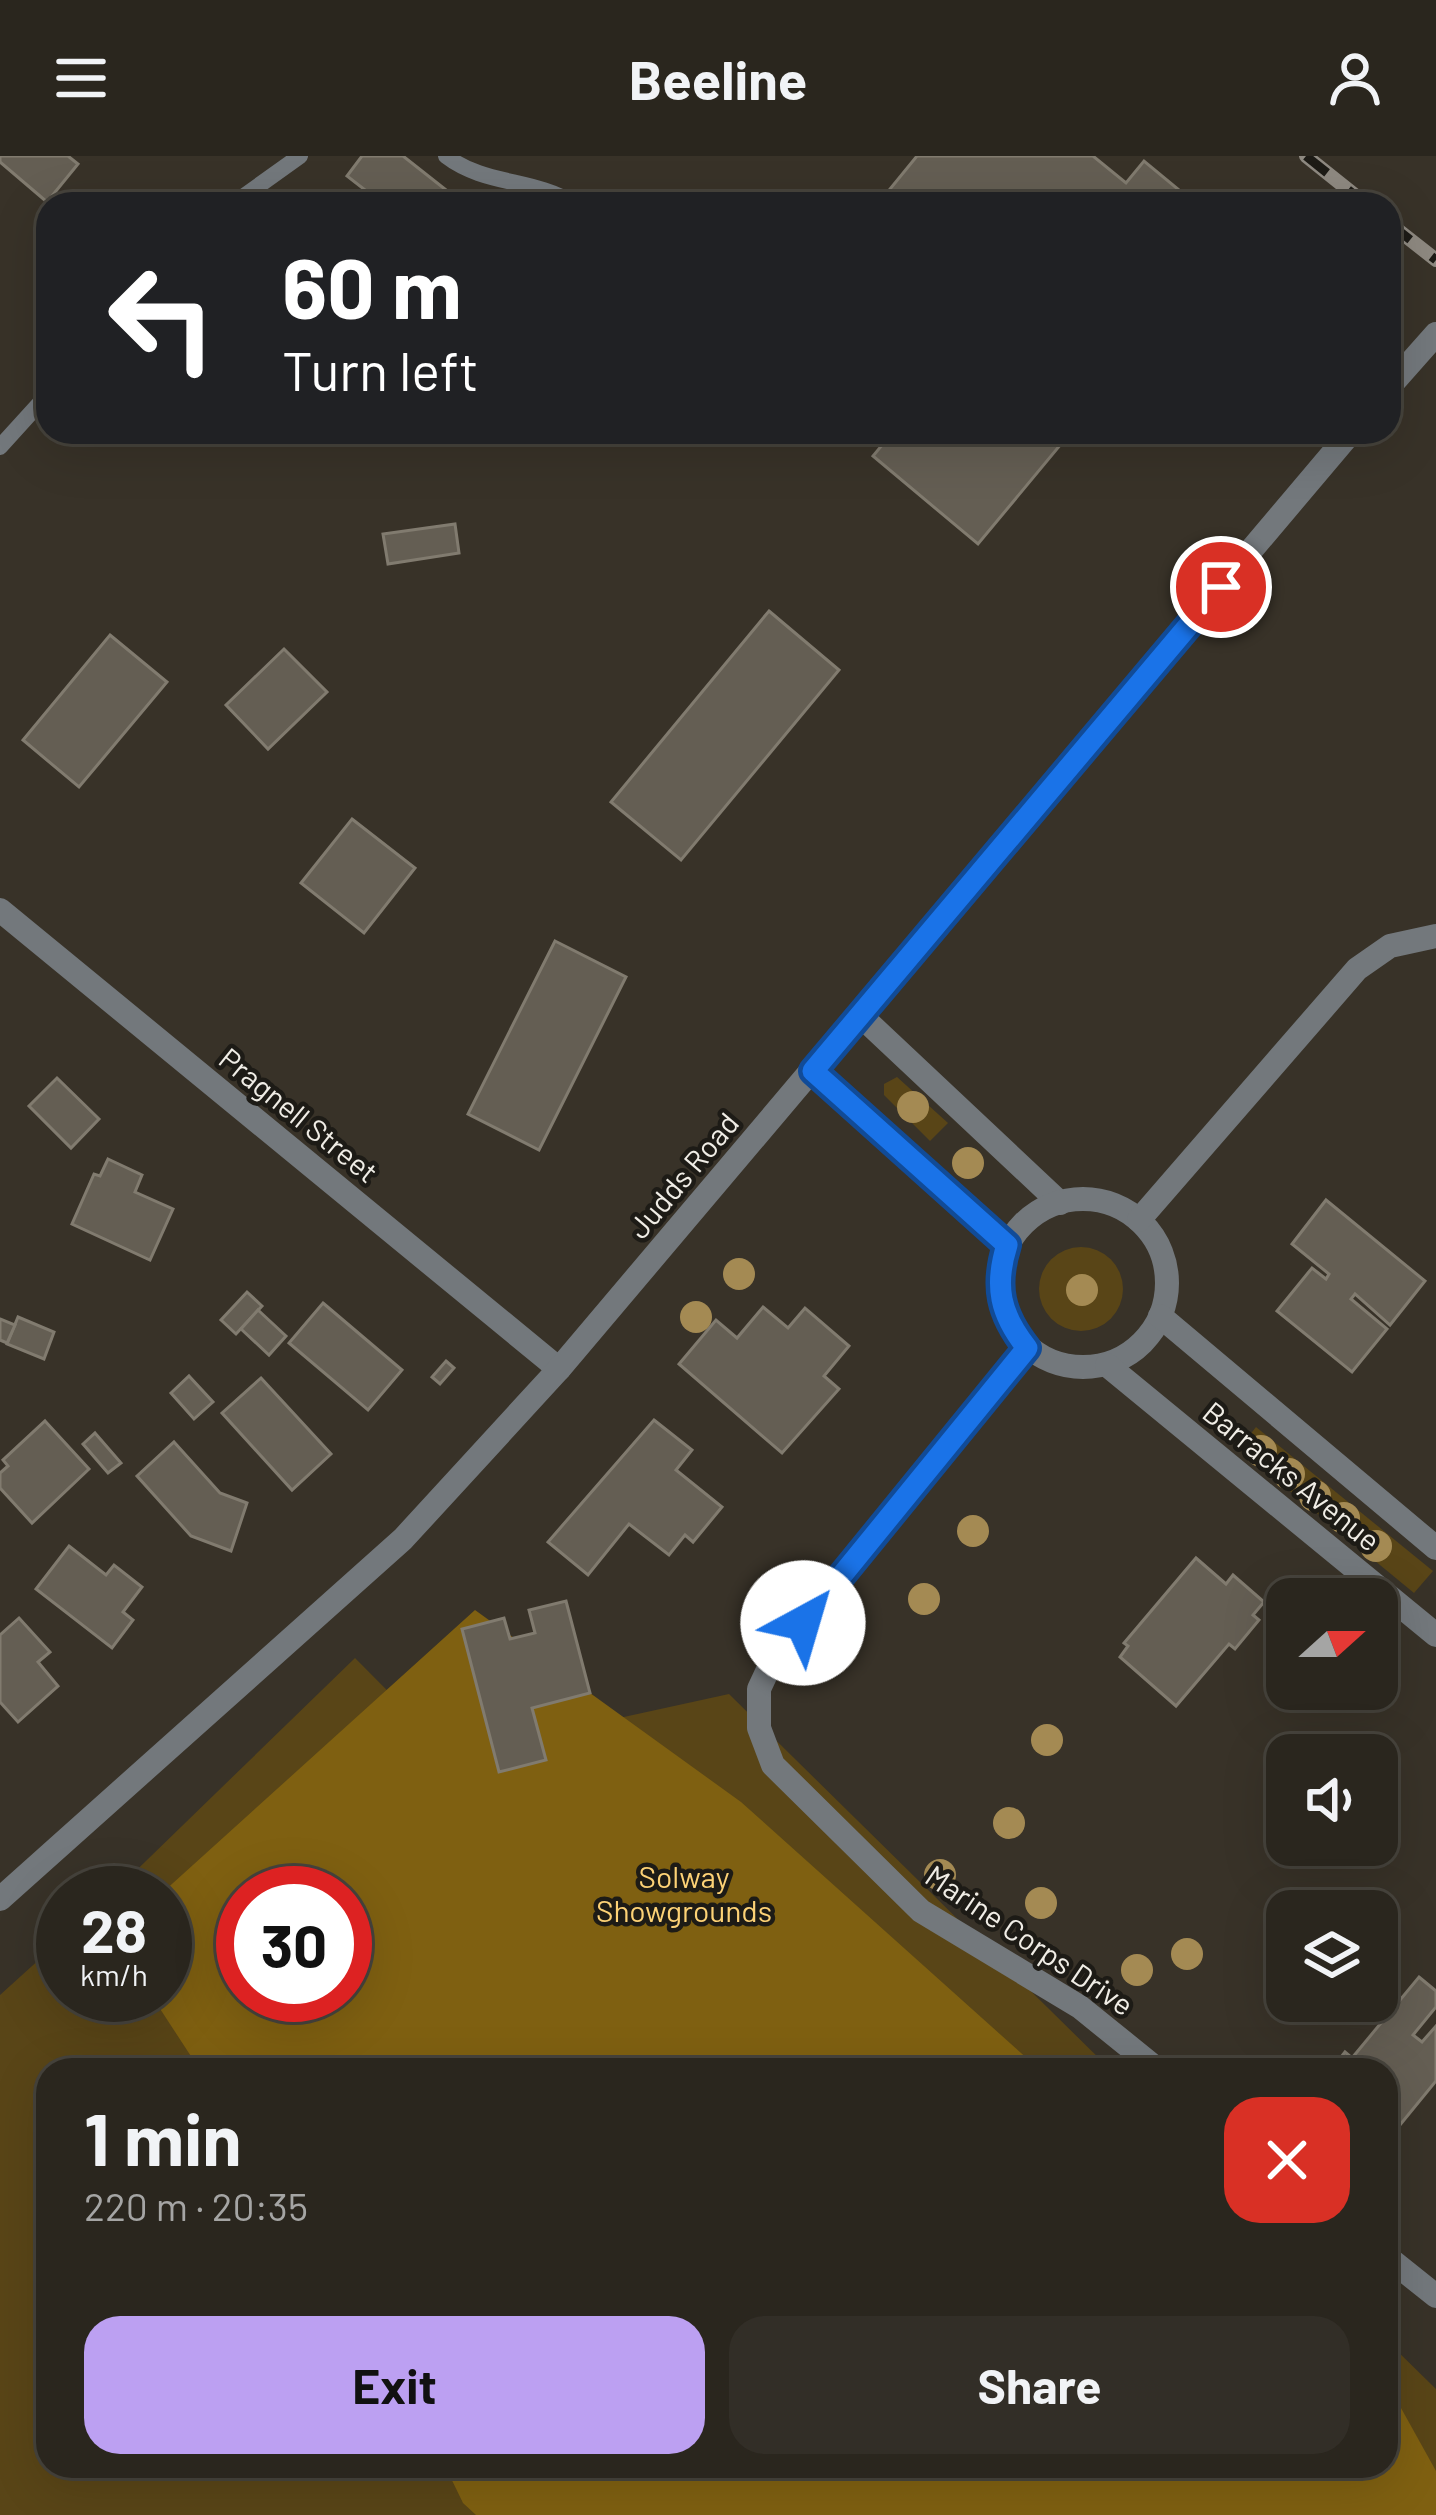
<!DOCTYPE html>
<meta charset="utf-8">
<style>
body{margin:0;font-family:Barlow,sans-serif;background:#322e27;color:#f1f3f6;height:100vh;display:flex;flex-direction:column;font-size:45px;white-space:nowrap}
*{box-sizing:border-box;margin:0}
p{font-size:39px;color:#a5a5a4}
.icon{flex:none;width:66px;height:66px;fill:none;stroke:currentColor;stroke-width:2;stroke-linecap:round;stroke-linejoin:round}
.map{position:relative;flex:1;overflow:hidden}
.drawer{position:absolute;left:36px;top:1902px;width:1362px;height:420px;display:flex;flex-direction:column;background:#2a261e;border-radius:36px;box-shadow:0 12px 48px #0002,0 0 0 3px #46433c}
.drawer>*{flex:none}
.hud{position:absolute;left:36px;top:36px;width:1365px;height:252px;border-radius:36px;box-shadow:0 12px 48px #0002,0 0 0 3px #46433c;background:#202124;color:#fff;overflow:hidden}
.needle{width:78px;rotate:69deg}
.fabs{position:absolute;left:1266px;top:1422px;display:grid;gap:24px}
.fabs a{display:grid;place-items:center;width:132px;height:132px;border-radius:24px;background:#2a261e;box-shadow:0 12px 48px #0002,0 0 0 3px #46433c;font-size:60px}
.speed{position:absolute;left:36px;top:1710px;display:flex;gap:24px;font-size:60px;font-weight:700;text-align:center}
.speed>*{display:grid;place-content:center;width:156px;height:156px;border-radius:50%;background:#2a261e;box-shadow:0 12px 48px #0002,0 0 0 3px #46433c;line-height:1}
.speed small{font-size:30px;font-weight:400}
.speed .limit{border:18px solid #d22;background:#fff;color:#111}
.pin{position:absolute;display:grid;place-items:center;width:102px;height:102px;color:#fff;margin:-51px;border:6px solid #fff;border-radius:50%;box-shadow:0 3px 12px #0007}
.me{position:absolute;width:132px;margin:-66px;rotate:39deg;stroke-linejoin:round;filter:drop-shadow(0 0 9px #0008)}
.turn{display:flex;align-items:center;gap:42px;height:252px;padding:0 48px;font-size:54px}
.turn .icon{width:156px;height:156px;stroke-width:2.5}
.turn b{display:block;font-size:84px;line-height:102px}
.round{display:grid;place-items:center;flex:none;width:126px;height:126px;border-radius:36px;background:#322e27}
.head{display:flex;align-items:center;justify-content:space-between;height:204px;padding:0 48px}
h1{font-size:72px;font-weight:700;line-height:90px}
.primary-button{display:flex;gap:24px;margin-top:auto;padding:24px 48px}
.primary-button a{flex:1;height:138px;border-radius:36px;background:#bca0f2;color:#111;font-size:48px;font-weight:700;line-height:138px;text-align:center}
.primary-button a+a{background:#322e27;color:#f1f3f6}
header{display:flex;justify-content:space-between;align-items:center;height:156px;padding:0 48px;background:#2a261e;font-size:54px;font-weight:700}
.map>svg:first-child{display:block}
</style>
<header><svg class="icon" aria-label="menu" viewBox="0 0 24 24"><path d="M4 6h16M4 12h16M4 18h16"/></svg>Beeline<svg class="icon" aria-label="person" viewBox="0 0 24 24"><circle cx="12" cy="8" r="4"/><path d="M4 21q1-7 8-7t8 7"/></svg></header>
<div class="map">
<svg width="1436" height="2359" viewBox="0 0 1436 2359">
<rect width="100%" height="100%" fill="#383228"/>
<g fill="#594517" fill-rule="evenodd">
<path d="M897,921l51,46 -18,18 -46,-46v-11z"/>
<circle cx="1081" cy="1133" r="42"/>
<path d="M1256,1271l177,144 -19,22 -175,-144z"/>
<path d="M355,1502l158,159 97,-97 119,-26 382,376h-1063v396h1338v-126l50,49v126h-1436v-520l63,-57v57h102v-102h-52zM243,1737h102v102h-102z"/>
</g>
<g fill="#7f6011" fill-rule="evenodd">
<path d="M475,1454l266,192 299,268h-840l-49,-75h14l-3,-102zM243,1737h102v102h-102z"/>
<path d="M1386,2225l50,90v44h-960l-13,-12 -18,-37h941z"/>
</g>
<g fill="#645e53" stroke="#817b6f" stroke-width="3">
<path d="M0,0h68l10,8 -31,38 -47,-40z"/>
<path d="M362,0h41l57,45 -77,3 -36,-28z"/>
<path d="M917,0h176l33,27 18,-22 52,43h-288l-18,-15z"/>
<path d="M869,276h202l-93,112 -105,-88 10,-12z"/>
<path d="M455,368l4,29 -71,11 -5,-30z"/>
<path d="M769,455l70,59 -158,190 -70,-58z"/>
<path d="M110,479l57,47 -88,105 -56,-47z"/>
<path d="M284,493l43,43 -59,57 -42,-44z"/>
<path d="M352,663l63,49 -51,65 -63,-50z"/>
<path d="M555,785l71,36 -87,173 -71,-36z"/>
<path d="M57,922l42,41 -28,29 -42,-42z"/>
<path d="M108,1003l34,16 -7,17 38,17 -23,51 -78,-36 22,-50 6,2z"/>
<path d="M1326,1044l99,81 -35,44 -35,-31 -4,5 36,30 -35,43 -75,-61 35,-43 14,11 3,-5 -37,-30z"/>
<path d="M247,1136l15,14 -26,28 -15,-14z"/>
<path d="M323,1147l79,67 -34,40 -79,-67z"/>
<path d="M763,1151l25,21 17,-20 44,38 -25,30 15,13 -57,64 -103,-89 37,-44 21,18z"/>
<path d="M258,1154l28,26 -17,19 -28,-26z"/>
<path d="M18,1161l36,15 -10,27 -37,-15z"/>
<path d="M0,1163l15,6 -8,18 -7,-3z"/>
<path d="M446,1205l8,7 -14,16 -8,-7z"/>
<path d="M189,1220l24,26 -19,17 -23,-26z"/>
<path d="M261,1222l70,76 -39,36 -70,-77z"/>
<path d="M654,1264l38,30 -16,20 46,37 -29,35 -8,-7 -16,20 -40,-31 -41,51 -40,-33z"/>
<path d="M45,1265l44,48 -57,54 -32,-35v-15l8,-7 -5,-6z"/>
<path d="M95,1277l26,30 -13,10 -25,-29z"/>
<path d="M174,1286l46,51 27,10 -16,48 -40,-15 -54,-60z"/>
<path d="M69,1390l37,29 8,-10 28,22 -19,25 10,8 -21,28 -76,-59z"/>
<path d="M1196,1402l30,26 7,-9 31,27 -11,13 6,5 -24,29 -6,-5 -53,62 -56,-49 8,-11 -4,-3z"/>
<path d="M566,1445l24,92 -58,15 14,52 -47,12 -37,-143 42,-11 6,21 25,-6 -6,-23z"/>
<path d="M19,1462l31,34 -12,10 20,24 -40,36 -18,-20v-67z"/>
<path d="M1419,1821l17,14v16l-23,28 9,7 14,-16v55l-50,61v-72h-55l14,-18 7,6z"/>
</g>
<g fill="none" stroke-linecap="round" stroke-linejoin="round">
<g stroke="#73787c" stroke-width="16">
<path d="M446,0c39,30 88,22 128,48"/>
<path d="M233,48l67,-48"/>
<path d="M0,291l48,-53"/>
</g>
<g stroke="#73787c" stroke-width="24">
<path d="M1389,231l47,-53"/>
<path d="M0,754l559,459"/>
<path d="M861,860l199,187"/>
<path d="M813,915l194,174"/>
<circle cx="1083" cy="1127" r="84"/>
<path d="M1139,1064l218,-251 33,-23 46,-10"/>
<path d="M1160,1160l276,232"/>
<path d="M1027,1191l-254,312 -14,30v39l14,37 148,146 159,96 78,63"/>
<path d="M1107,1209l329,270"/>
<path d="M0,1743l403,-360 156,-170 792,-937"/>
<path d="M1386,2100l50,40"/>
</g>
<defs>
<g id="rail">
<path d="M1306,0l60,48"/>
<path d="M1389,67l47,37"/>
</g>
</defs>
<use href="#rail" stroke="#8e8981" stroke-width="14"/>
<use href="#rail" stroke="#1d1b16" stroke-width="9" stroke-dasharray="27" stroke-linecap="butt"/>
</g>
<g fill="#a48a53">
<circle cx="913" cy="951" r="16"/>
<circle cx="968" cy="1007" r="16"/>
<circle cx="739" cy="1118" r="16"/>
<circle cx="1082" cy="1134" r="16"/>
<circle cx="696" cy="1161" r="16"/>
<circle cx="1261" cy="1295" r="16"/>
<circle cx="1289" cy="1318" r="16"/>
<circle cx="1315" cy="1340" r="16"/>
<circle cx="1344" cy="1362" r="16"/>
<circle cx="973" cy="1375" r="16"/>
<circle cx="1376" cy="1390" r="16"/>
<circle cx="924" cy="1443" r="16"/>
<circle cx="1047" cy="1584" r="16"/>
<circle cx="1009" cy="1667" r="16"/>
<circle cx="940" cy="1719" r="16"/>
<circle cx="1041" cy="1747" r="16"/>
<circle cx="1187" cy="1798" r="16"/>
<circle cx="1137" cy="1814" r="16"/>
</g>
<g fill="none" stroke-linecap="round" stroke-linejoin="round">
<defs>
<path id="route" d="M803,1467l224,-275c-27,-34 -33,-62 -20,-103l-194,-174 408,-484"/>
</defs>
<use href="#route" stroke="#114b97" stroke-width="30"/>
<use href="#route" stroke="#1a73e8" stroke-width="21"/>
</g>
<g text-anchor="middle" stroke-width="9" stroke-linejoin="round" paint-order="stroke">
<g font-size="30" fill="#f0ede6" stroke="#1d1b16">
<text transform="translate(298 960) rotate(39)" y="10">Pragnell Street</text>
<text transform="translate(684 1020) rotate(-50)" y="10">Judds Road</text>
<text transform="translate(1291 1321) rotate(39)" y="10">Barracks Avenue</text>
<text transform="translate(1029 1785) rotate(34)" y="10">Marine Corps Drive</text>
</g>
<g font-size="30" fill="#fdd276" stroke="#1d1b16">
<text x="684" y="1732">Solway<tspan x="684" dy="34">Showgrounds</tspan></text>
</g>
</g>
</svg>
<div class="fabs">
<a><svg class="needle" viewBox="-14 -14 28 28"><path d="M0-13l5 13h-10z" fill="#e53935"/><path d="M0 13l5-13h-10z" fill="#a5a5a4"/></svg></a>
<a><svg class="icon" aria-label="sound" viewBox="0 0 24 24"><path d="M4 9h4l5-4v14l-5-4H4zM17 9q2 3 0 6"/></svg></a>
<a><svg class="icon" aria-label="layers" viewBox="0 0 24 24"><path d="M12 4l9 5-9 5-9-5zM3 14l9 5 9-5"/></svg></a>
</div>
<div class="speed"><div>28<small>km/h</small></div><div class="limit">30</div></div>
<div class="pin" style="left:1221px;top:431px;background:#d93025"><svg class="icon" aria-label="arrive" viewBox="0 0 24 24"><path d="M6 21V4h12l-3 4 3 4H6"/></svg></div>
<svg class="me" style="left:803px;top:1467px" viewBox="-20 -20 40 40"><circle r="19" fill="#fff"/><path d="M0-13L10 11 0 6-10 11z" fill="#1a73e8"/></svg>
<div class="hud">
<div class="turn"><svg class="icon" aria-label="left" viewBox="0 0 24 24"><path d="M17 20v-9H6M10 6l-5 5 5 5"/></svg><div><b>60 m</b>Turn left</div></div>
</div>
<section class="drawer">
<div class="head"><div><h1>1 min</h1><p>220 m · 20:35</p></div><a class="round" style="background:#d93025;color:#fff"><svg class="icon" aria-label="close" viewBox="0 0 24 24"><path d="M6 6l12 12M18 6L6 18"/></svg></a></div>
<div class="primary-button"><a>Exit</a><a>Share</a></div>
</section>
</div>
